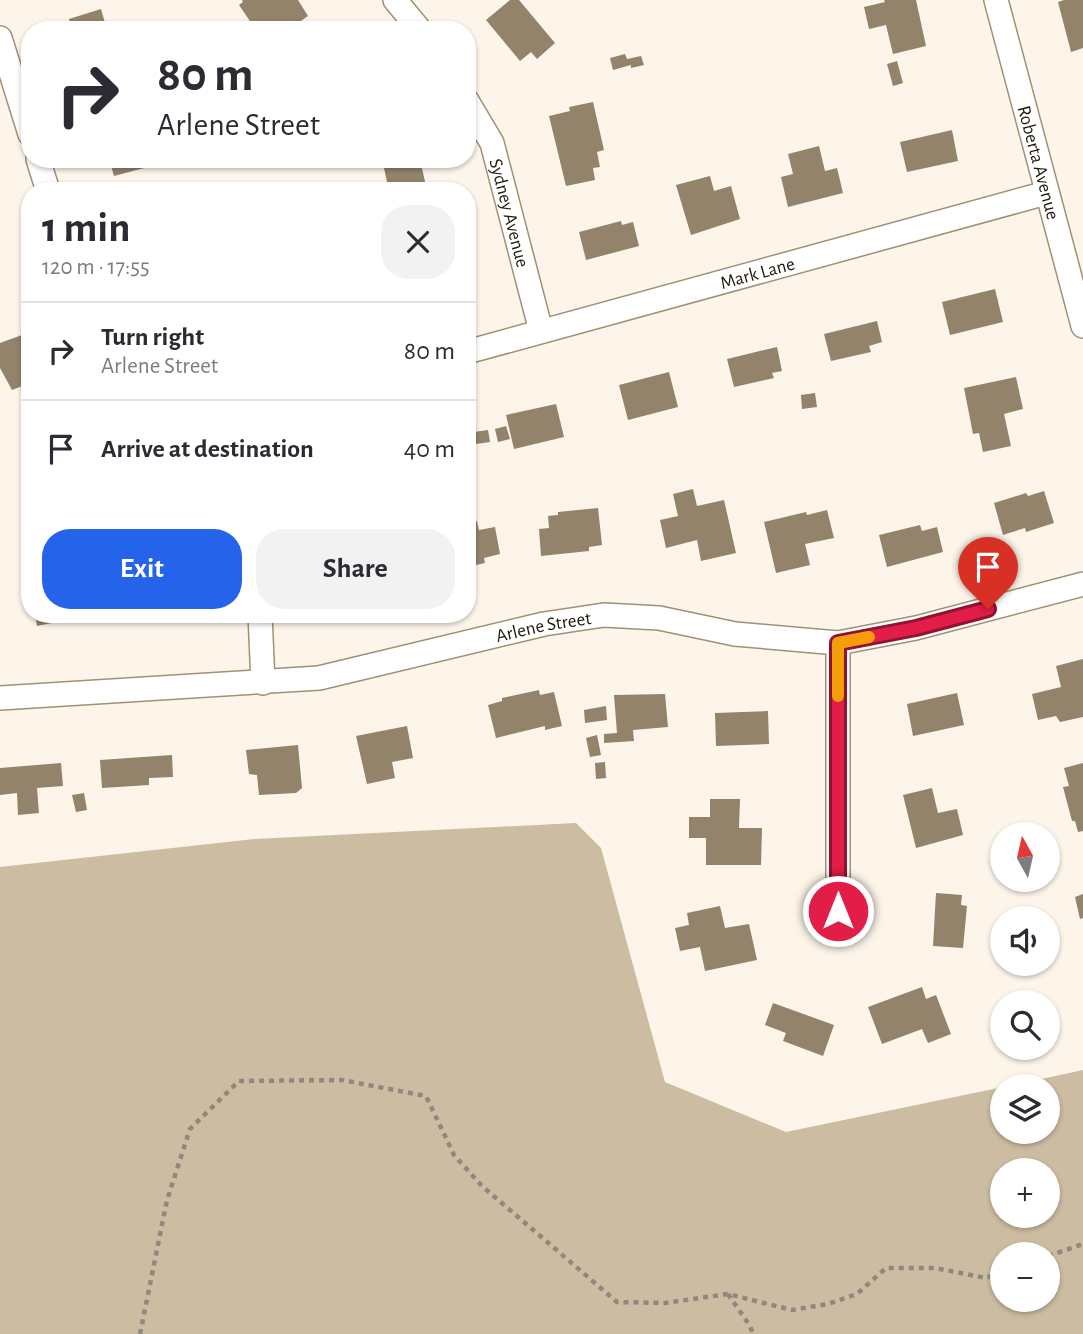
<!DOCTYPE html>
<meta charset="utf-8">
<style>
body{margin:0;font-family:"Alegreya Sans",sans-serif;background:#f2f2f3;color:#2b2b33;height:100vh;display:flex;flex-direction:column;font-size:26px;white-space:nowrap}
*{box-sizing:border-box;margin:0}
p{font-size:23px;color:#7c7c81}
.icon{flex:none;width:38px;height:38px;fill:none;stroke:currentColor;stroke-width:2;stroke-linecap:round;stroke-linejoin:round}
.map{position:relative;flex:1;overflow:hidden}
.side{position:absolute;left:21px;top:182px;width:455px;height:441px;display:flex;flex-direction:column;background:#fff;border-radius:28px;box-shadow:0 2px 5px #0004}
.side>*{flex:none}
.top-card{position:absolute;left:21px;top:21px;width:455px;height:147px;border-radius:28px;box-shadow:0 2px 5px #0004;background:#fff;color:#2b2b33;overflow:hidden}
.needle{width:46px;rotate:352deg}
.controls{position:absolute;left:990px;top:822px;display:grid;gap:14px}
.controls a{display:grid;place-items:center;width:70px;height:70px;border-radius:50%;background:#fff;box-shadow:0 2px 5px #0004;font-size:35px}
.pin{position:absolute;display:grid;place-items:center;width:60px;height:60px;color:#fff;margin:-72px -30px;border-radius:50% 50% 50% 0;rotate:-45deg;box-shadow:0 0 7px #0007}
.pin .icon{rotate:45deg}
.me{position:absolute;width:77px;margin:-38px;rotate:0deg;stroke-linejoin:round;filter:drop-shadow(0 0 5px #0008)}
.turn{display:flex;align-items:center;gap:24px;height:147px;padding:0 21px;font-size:32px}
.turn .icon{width:91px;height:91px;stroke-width:2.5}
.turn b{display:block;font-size:49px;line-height:60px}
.round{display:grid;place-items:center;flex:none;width:74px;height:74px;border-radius:28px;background:#f2f2f3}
.headline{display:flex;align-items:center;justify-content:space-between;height:119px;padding:0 21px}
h1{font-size:42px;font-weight:600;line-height:52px}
.primary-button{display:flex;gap:14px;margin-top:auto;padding:14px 21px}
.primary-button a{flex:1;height:80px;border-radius:28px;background:#2563eb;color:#fff;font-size:28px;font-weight:600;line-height:80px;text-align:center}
.primary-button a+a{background:#f2f2f3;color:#2b2b33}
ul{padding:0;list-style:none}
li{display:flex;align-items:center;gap:21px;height:98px;padding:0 21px;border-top:2px solid #e1e1e2}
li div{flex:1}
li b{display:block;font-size:26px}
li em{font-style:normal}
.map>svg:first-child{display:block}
</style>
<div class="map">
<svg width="1083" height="1334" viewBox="0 0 1083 1334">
<rect width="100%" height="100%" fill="#fdf5e9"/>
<path fill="#ccbca1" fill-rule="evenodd" d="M576,823l25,25 64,234 121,50 217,-45v45h45v-45h-44l79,-17v264h-1083v-467l254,-28zM1003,1171h45v45h-45zM1003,1255h45v45h-45z"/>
<g fill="#92836a">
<path d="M242,0h56l10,16 -20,14h-32l-17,-25 4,-3z"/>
<path d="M510,0h9l36,43 -18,16 -6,-7 -11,9 -34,-41z"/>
<path d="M884,0h32l10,46 -33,8 -7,-29 -17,4 -5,-22 21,-5z"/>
<path d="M1064,0h19v48l-12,4 -13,-50z"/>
<path d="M101,9l6,21h-35l-3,-11z"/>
<path d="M625,54l2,5 14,-3 3,9 -13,3v-3l-18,5 -3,-12z"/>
<path d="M897,61l6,22 -10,3 -6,-22z"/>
<path d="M593,102l11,48 -7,2 3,15 -7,1 2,12 -29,6 -17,-70 21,-5 -1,-4z"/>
<path d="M952,130l6,31 -51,11 -7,-30z"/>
<path d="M819,146l6,25 12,-3 6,25 -55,14 -7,-30 12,-3 -5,-20z"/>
<path d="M109,159h37l2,8 -34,9z"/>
<path d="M382,159h38l7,32h-38z"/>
<path d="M710,176l4,15 17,-5 9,33 -49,16 -15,-50z"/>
<path d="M621,221l1,4 11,-3 6,24 -53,14 -7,-28z"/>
<path d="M995,289l8,33 -53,13 -8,-33z"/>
<path d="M877,321l5,21 -13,4 2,6 -40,9 -7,-27z"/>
<path d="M22,335l8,19v29l-18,7 -12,-22v-25z"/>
<path d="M777,347l5,24 -10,2 2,5 -40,9 -7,-28z"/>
<path d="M669,372l9,35 -50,13 -9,-35z"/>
<path d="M1016,377l7,32 -19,5 7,32 -28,6 -4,-19 -6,1 -9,-46z"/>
<path d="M815,393l2,14 -15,2 -1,-14z"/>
<path d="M556,404l8,33 -50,12 -8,-34z"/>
<path d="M506,426l4,13 -12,3 -3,-13z"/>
<path d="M488,430l2,12 -14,2 -2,-12z"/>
<path d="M693,489l4,17 27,-6 12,53 -35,8 -4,-21 -31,8 -6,-28 18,-4 -5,-22z"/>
<path d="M1044,491l10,32 -28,9 -1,-4 -22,7 -9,-32 32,-10 2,3z"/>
<path d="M598,508l4,37 -13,2v4l-48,5 -2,-27 10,-1 -1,-12 10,-1v-3z"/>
<path d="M827,510l7,28 -29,6 5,21 -34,8 -12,-51 42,-10 1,3z"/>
<path d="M477,521l2,9 16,-3 5,27 -16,4 1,5 -18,4v-44z"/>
<path d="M920,525l2,6 15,-4 6,25 -56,15 -8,-32z"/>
<path d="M35,614h52v2l-50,10z"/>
<path d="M1083,659v58l-23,5 -4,-6 -18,4 -6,-26 29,-7 -5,-21z"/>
<path d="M539,690l1,5 14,-3 8,34 -17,4v-4l-49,12 -8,-33 14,-4v-3z"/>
<path d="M957,693l7,32 -51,11 -6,-32z"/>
<path d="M665,694l3,33 -35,3 1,11 -30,2v-9l13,-1 -3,-38z"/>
<path d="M606,706l1,14 -22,3 -1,-13z"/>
<path d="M768,711l1,33 -53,2 -1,-33z"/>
<path d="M407,726l6,32 -21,4 3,16 -28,6 -11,-48z"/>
<path d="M597,735l4,20 -11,2 -4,-19z"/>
<path d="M298,745l4,43 -6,5 -37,2 -2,-20 -8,-1 -3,-24z"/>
<path d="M172,755l1,22 -24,1v7l-47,3 -2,-28z"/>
<path d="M605,762l1,16 -10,1 -1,-16z"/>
<path d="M61,763l2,23 -26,2 2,25 -21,2 -1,-22 -17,2v-27z"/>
<path d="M1083,763v68l-5,1 -3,-11h-3l-9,-34 6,-1 -5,-18z"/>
<path d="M932,788l6,25 19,-4 6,26 -47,13 -13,-53z"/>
<path d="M84,793l3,17 -11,2 -4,-17z"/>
<path d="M710,799h30l-1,29h23l-1,37h-55v-27h-17v-21h21z"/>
<path d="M936,893l26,2 -1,10 6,1 -4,42 -30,-2z"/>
<path d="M1083,894v24l-3,1 -5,-22z"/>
<path d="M720,906l5,22 24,-4 8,36 -52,11 -5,-24 -20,4 -5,-23 14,-3 -2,-12z"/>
<path d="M922,987l4,12 10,-4 15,39 -23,9 -6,-14 -40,15 -14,-37z"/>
<path d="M773,1003l61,22 -11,31 -40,-15 3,-8 -21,-8z"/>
</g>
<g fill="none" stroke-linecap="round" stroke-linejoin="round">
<defs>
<g id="minor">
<path d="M395,0l25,30"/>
<path id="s1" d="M996,0l87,326"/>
<path d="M0,38l30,96"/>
<path id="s2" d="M467,101l25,42 49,188"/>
<path d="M38,159l10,32"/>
<path id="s3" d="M467,352l579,-159"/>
<path d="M260,614l3,69"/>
<path d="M838,643v268"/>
<path id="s4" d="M0,698l319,-20 225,-54 60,-9 55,3 76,16 103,9 78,-15 167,-44"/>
</g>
</defs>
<use href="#minor" stroke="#a19074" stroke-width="26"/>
<g stroke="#90887d" stroke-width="4.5" stroke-dasharray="5 5" stroke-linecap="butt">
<path d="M1048,1256l35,-12"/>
<path d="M728,1294l22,32 3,8"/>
<path d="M140,1334l27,-134 23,-71 49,-48 103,-1 84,16 28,59 28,31 135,116 48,1 63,-9 64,16 36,-6 29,-10 29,-26h49l51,10 17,-6"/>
</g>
<use href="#minor" stroke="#fff" stroke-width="23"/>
</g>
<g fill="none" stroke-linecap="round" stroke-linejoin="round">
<defs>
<path id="route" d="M838,911v-268l78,-15 72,-19"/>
</defs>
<use href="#route" stroke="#92132f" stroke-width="18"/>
<use href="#route" stroke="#e11d48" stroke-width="12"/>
<path stroke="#f59e0b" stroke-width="12" d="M838,696v-53l31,-6"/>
</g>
<g text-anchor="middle" stroke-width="5" stroke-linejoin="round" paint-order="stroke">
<g font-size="19" fill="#1f180d" stroke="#fff">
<text dy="7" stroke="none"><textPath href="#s1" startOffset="168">Roberta Avenue</textPath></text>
<text dy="7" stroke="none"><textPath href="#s2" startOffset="121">Sydney Avenue</textPath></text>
<text dy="7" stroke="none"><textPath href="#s3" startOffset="301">Mark Lane</textPath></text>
<text dy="7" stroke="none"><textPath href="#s4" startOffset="550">Arlene Street</textPath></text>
</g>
</g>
</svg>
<div class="controls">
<a><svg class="needle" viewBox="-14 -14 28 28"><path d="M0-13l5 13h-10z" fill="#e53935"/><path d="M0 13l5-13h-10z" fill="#7c7c81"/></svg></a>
<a><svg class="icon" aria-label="sound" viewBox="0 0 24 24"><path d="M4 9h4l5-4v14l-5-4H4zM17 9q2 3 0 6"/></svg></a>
<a><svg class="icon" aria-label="search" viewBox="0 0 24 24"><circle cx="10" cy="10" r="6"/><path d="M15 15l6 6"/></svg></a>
<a><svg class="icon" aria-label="layers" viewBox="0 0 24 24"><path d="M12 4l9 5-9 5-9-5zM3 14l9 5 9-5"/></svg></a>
<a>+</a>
<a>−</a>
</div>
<div class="pin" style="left:988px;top:609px;background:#d93025"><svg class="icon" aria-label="arrive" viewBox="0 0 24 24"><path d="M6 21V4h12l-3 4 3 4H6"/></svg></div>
<svg class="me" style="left:838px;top:911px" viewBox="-20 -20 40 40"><circle r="17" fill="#e11d48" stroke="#fff" stroke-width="3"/><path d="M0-11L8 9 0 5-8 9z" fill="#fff"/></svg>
<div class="top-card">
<div class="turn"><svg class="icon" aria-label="right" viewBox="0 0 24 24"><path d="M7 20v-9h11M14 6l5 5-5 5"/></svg><div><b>80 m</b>Arlene Street</div></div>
</div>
<section class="side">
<div class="headline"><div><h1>1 min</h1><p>120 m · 17:55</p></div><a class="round"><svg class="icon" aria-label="close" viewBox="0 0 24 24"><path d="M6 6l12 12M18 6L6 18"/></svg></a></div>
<ul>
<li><svg class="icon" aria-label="right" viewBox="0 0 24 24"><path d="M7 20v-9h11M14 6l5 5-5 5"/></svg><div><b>Turn right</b><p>Arlene Street</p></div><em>80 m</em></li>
<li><svg class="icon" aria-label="arrive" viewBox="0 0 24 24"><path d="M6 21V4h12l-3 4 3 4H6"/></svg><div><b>Arrive at destination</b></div><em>40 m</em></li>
</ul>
<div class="primary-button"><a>Exit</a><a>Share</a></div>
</section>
</div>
